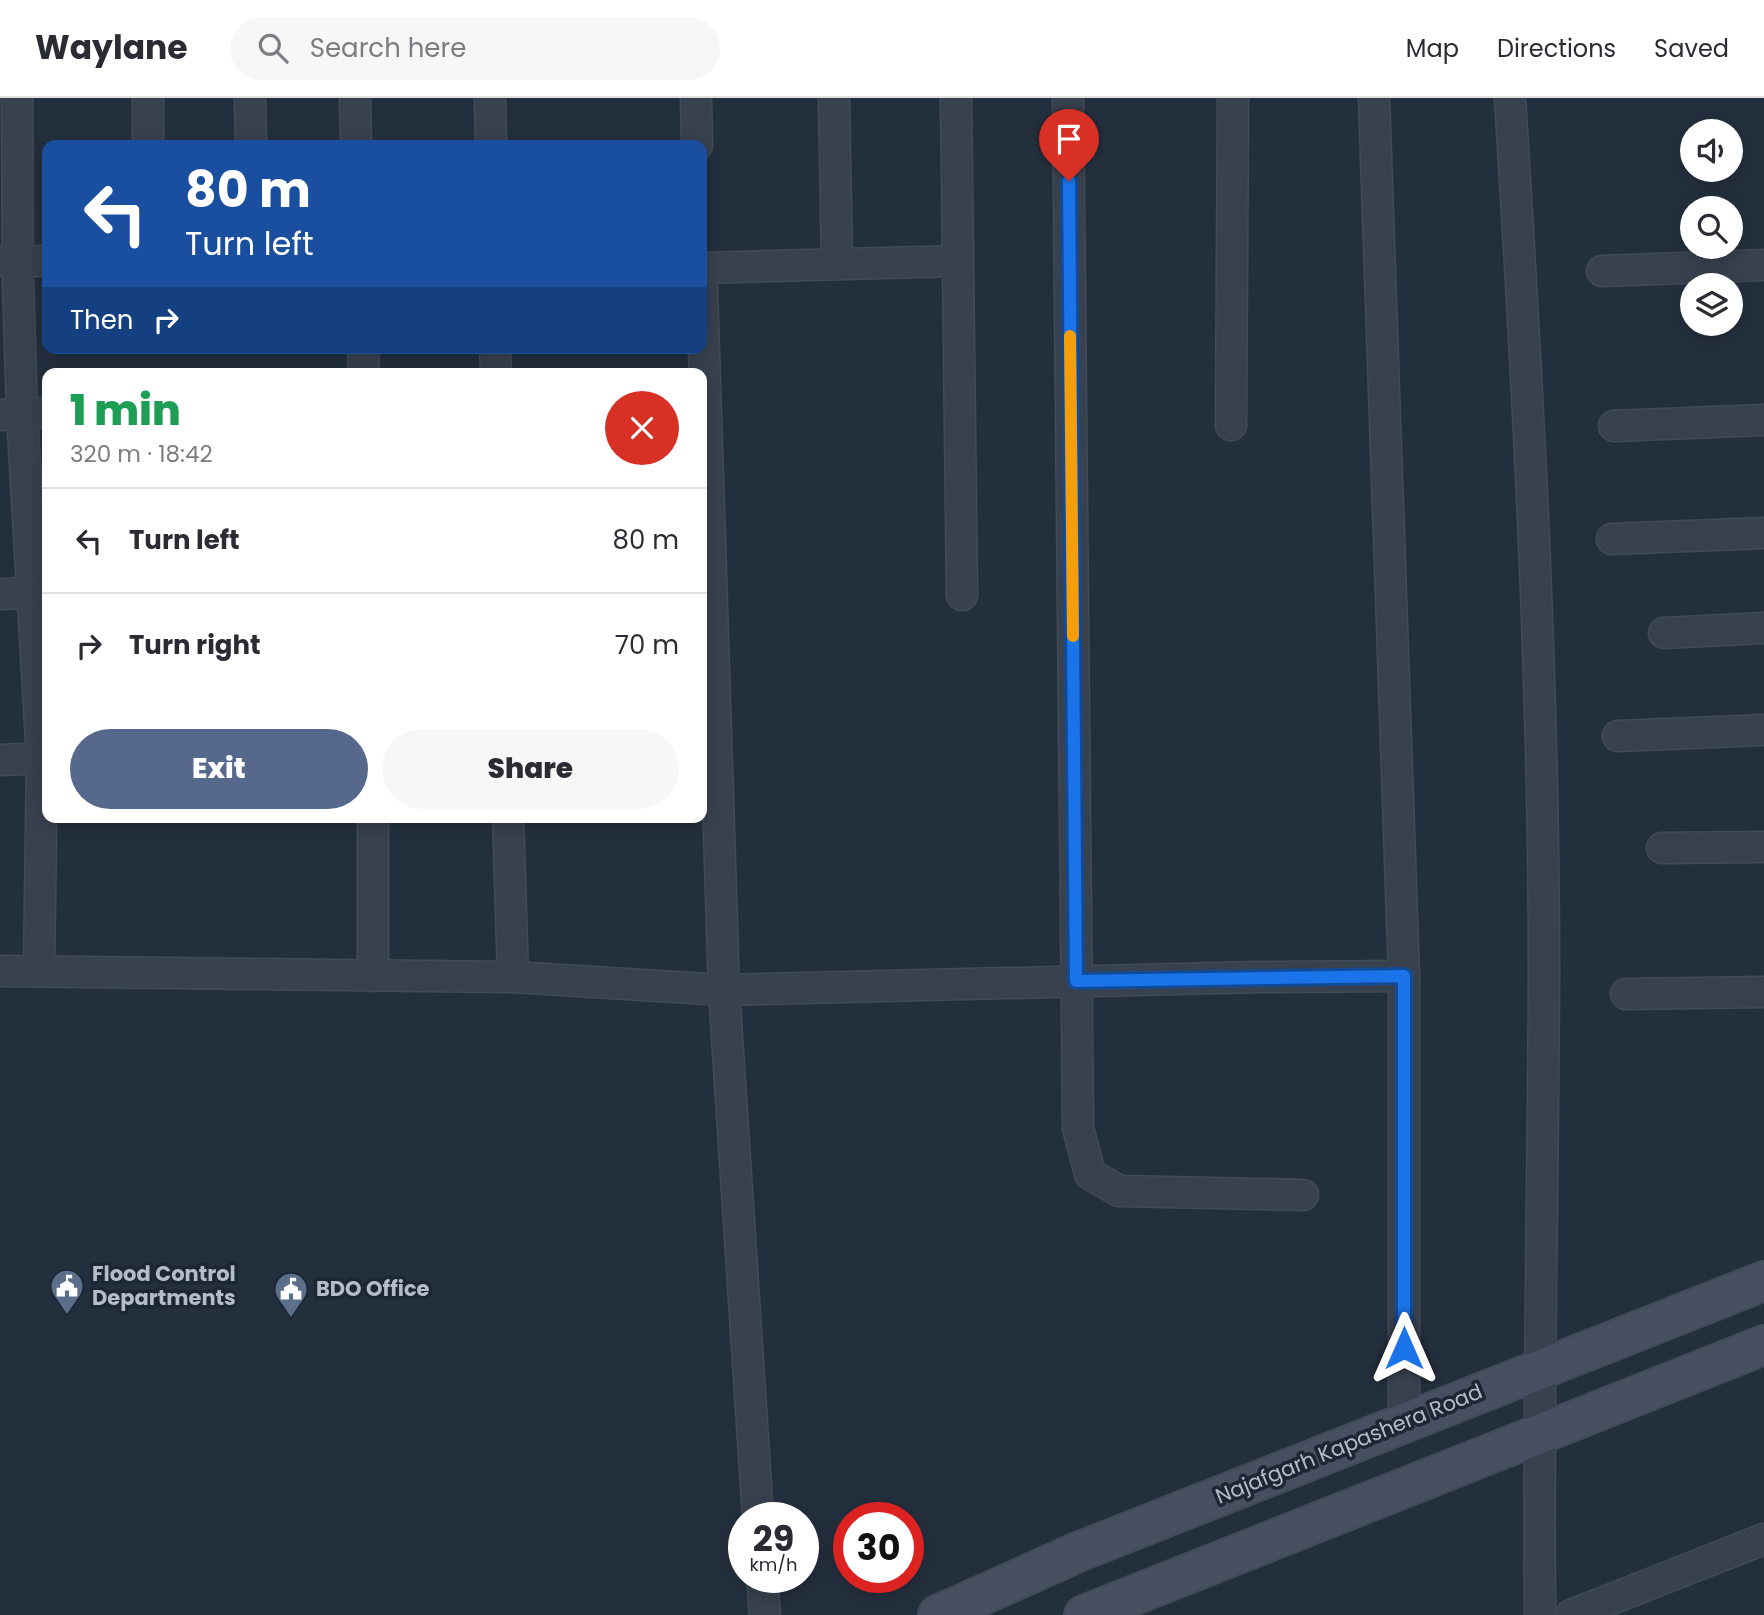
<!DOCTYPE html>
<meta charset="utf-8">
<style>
body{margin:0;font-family:Poppins,sans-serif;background:#f7f7f7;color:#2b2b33;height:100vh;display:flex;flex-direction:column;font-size:26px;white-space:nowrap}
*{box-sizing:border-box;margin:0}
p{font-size:23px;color:#7c7c81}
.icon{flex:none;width:38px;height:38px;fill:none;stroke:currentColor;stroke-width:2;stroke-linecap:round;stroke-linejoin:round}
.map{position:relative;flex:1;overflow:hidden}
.side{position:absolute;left:42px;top:270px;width:665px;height:455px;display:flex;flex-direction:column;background:#fff;border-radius:14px;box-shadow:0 4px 18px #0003}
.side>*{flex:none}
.hud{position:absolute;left:42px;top:42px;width:665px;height:214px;border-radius:14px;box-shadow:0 4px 18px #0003;background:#1a4fa0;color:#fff;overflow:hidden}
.controls{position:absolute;left:1680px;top:21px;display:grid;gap:14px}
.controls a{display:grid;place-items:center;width:63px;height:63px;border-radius:50%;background:#fff;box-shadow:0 4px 18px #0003;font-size:35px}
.speed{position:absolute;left:728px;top:1404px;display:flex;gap:14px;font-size:35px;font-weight:700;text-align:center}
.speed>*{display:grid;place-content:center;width:91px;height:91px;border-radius:50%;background:#fff;box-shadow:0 4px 18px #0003;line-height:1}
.speed small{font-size:18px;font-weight:400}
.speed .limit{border:10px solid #d22;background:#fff;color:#111}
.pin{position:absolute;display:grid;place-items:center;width:60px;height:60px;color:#fff;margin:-72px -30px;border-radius:50% 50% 50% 0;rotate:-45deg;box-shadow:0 0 7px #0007}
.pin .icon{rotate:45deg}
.me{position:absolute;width:77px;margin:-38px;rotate:0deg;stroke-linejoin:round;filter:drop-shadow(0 0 5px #0008)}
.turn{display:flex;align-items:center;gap:24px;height:147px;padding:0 28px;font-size:32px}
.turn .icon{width:91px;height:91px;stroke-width:2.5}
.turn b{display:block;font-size:49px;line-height:60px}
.then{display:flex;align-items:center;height:66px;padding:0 28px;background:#0003;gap:14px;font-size:26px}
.round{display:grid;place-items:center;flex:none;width:74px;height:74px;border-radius:37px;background:#f7f7f7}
.headline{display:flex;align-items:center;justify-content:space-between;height:119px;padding:0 28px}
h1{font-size:42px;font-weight:800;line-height:52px;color:#1e9e55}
.action{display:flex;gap:14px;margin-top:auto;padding:14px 28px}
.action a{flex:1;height:80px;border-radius:42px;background:#56698c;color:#fff;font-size:28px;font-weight:800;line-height:80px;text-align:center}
.action a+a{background:#f7f7f7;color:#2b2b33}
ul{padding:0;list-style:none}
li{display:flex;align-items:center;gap:21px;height:105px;padding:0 28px;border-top:2px solid #e1e1e2}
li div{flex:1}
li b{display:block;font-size:26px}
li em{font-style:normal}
header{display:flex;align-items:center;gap:42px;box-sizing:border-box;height:98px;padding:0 35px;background:#fff;border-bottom:2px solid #e1e1e2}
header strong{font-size:33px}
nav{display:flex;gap:38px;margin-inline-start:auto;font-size:24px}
.search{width:490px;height:63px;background:#f7f7f7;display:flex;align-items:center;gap:18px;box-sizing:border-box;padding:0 24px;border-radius:38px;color:#7c7c81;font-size:26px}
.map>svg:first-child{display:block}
</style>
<header>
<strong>Waylane</strong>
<div class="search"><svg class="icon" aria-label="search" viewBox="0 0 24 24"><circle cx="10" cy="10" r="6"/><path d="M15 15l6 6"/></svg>Search here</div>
<nav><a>Map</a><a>Directions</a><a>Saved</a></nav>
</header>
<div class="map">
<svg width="1764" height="1517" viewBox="0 0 1764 1517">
<rect width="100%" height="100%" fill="#242f3e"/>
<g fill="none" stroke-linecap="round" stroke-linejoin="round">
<defs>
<g id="minor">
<path d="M17,0l1,183 4,133 20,344 -3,213"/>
<path d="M148,0v47"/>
<path d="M250,0l1,47"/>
<path d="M355,0l1,47"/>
<path d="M490,0l1,47"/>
<path d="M696,0l1,47"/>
<path d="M834,0l3,166"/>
<path d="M956,0l6,497"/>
<path d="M1068,0l10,1030 12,46 29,17 184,4"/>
<path d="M1510,0c18,292 34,584 34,876 -1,214 -6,427 -4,641"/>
<path d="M0,163h47"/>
<path d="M702,170l256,-7"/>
<path d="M1602,173l162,-6"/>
<path d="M702,189l22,703 34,527"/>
<path d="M363,250l1,25"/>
<path d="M495,250l1,25"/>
<path d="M0,317l47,-2"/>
<path d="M1231,327l2,-327"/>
<path d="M1614,328l150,-6"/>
<path d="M1612,441l152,-6"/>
<path d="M0,496l47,-2"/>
<path d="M1664,535l100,-5"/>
<path d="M1618,638l146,-6"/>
<path d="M0,662l47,-2"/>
<path d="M373,719v159"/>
<path d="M508,719l5,160"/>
<path d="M1662,750l102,-1"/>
<path d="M0,873l513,6 211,13 534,-13 146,-1 -30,-878"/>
<path d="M1404,878v447"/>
<path d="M1626,896l138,-2"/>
<path d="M762,1479l3,38"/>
<path d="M1571,1517l193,-76"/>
</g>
<g id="secondary">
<path d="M938,1517l140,-63 686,-271"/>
<path d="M1084,1517l680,-270"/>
</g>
</defs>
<use href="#minor" stroke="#414a57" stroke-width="33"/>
<use href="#secondary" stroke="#414a57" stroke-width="42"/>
<use href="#minor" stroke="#38414e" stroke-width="30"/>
<use href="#secondary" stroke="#465061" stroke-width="38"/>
</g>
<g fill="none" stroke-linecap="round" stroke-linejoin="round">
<defs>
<path id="route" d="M1069,83l7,800 328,-5v372"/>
</defs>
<use href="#route" stroke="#114b97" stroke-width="18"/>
<use href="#route" stroke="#1a73e8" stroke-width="12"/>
<path stroke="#f59e0b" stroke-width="12" d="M1070,238l3,300"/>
</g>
<defs>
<symbol id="civic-pin" viewBox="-11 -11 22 30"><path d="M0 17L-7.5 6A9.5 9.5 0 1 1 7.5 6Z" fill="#5c6f8a" stroke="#1d2633"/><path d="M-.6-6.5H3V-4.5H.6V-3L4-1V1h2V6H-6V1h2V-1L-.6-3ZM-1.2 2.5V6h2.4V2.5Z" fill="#fff"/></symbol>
</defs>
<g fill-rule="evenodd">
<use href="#civic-pin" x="48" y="1169" width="38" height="52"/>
<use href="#civic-pin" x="272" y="1172" width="38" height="52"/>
</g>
<g text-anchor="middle" stroke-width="7" stroke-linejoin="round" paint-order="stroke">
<g font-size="21" font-weight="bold" fill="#b4bcc9" stroke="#1d2633" text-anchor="start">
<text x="92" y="1183">Flood Control<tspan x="92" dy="24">Departments</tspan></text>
<text x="316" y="1198">BDO Office</text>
</g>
<g font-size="21" fill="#b4bcc9" stroke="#1d2633">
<text transform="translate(1349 1346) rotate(-22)" y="7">Najafgarh Kapashera Road</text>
</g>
</g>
</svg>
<div class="controls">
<a><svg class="icon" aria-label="sound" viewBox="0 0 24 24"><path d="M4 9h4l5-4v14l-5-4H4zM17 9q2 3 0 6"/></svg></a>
<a><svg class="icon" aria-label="search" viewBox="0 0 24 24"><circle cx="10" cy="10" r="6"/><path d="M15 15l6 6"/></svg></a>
<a><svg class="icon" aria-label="layers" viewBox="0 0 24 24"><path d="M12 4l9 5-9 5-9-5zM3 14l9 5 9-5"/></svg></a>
</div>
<div class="speed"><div>29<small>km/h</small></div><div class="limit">30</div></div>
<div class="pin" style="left:1069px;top:83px;background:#d93025"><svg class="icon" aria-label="arrive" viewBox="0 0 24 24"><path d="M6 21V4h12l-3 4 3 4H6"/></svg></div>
<svg class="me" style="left:1404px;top:1250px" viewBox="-20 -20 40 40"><path d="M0-17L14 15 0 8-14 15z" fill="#1a73e8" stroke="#fff" stroke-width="4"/></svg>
<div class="hud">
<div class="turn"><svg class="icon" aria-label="left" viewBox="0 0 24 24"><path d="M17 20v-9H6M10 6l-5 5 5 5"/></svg><div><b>80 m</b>Turn left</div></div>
<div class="then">Then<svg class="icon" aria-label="right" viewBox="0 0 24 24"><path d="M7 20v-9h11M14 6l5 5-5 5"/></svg></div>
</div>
<section class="side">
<div class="headline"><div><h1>1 min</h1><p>320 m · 18:42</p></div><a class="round" style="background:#d93025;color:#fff"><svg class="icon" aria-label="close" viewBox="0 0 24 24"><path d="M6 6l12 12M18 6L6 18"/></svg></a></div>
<ul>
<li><svg class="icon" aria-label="left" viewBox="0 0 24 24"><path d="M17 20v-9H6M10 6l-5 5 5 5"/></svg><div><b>Turn left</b></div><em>80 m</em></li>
<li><svg class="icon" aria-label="right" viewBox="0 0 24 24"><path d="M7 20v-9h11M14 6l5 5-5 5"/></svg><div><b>Turn right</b></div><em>70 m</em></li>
</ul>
<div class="action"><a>Exit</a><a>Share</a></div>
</section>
</div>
